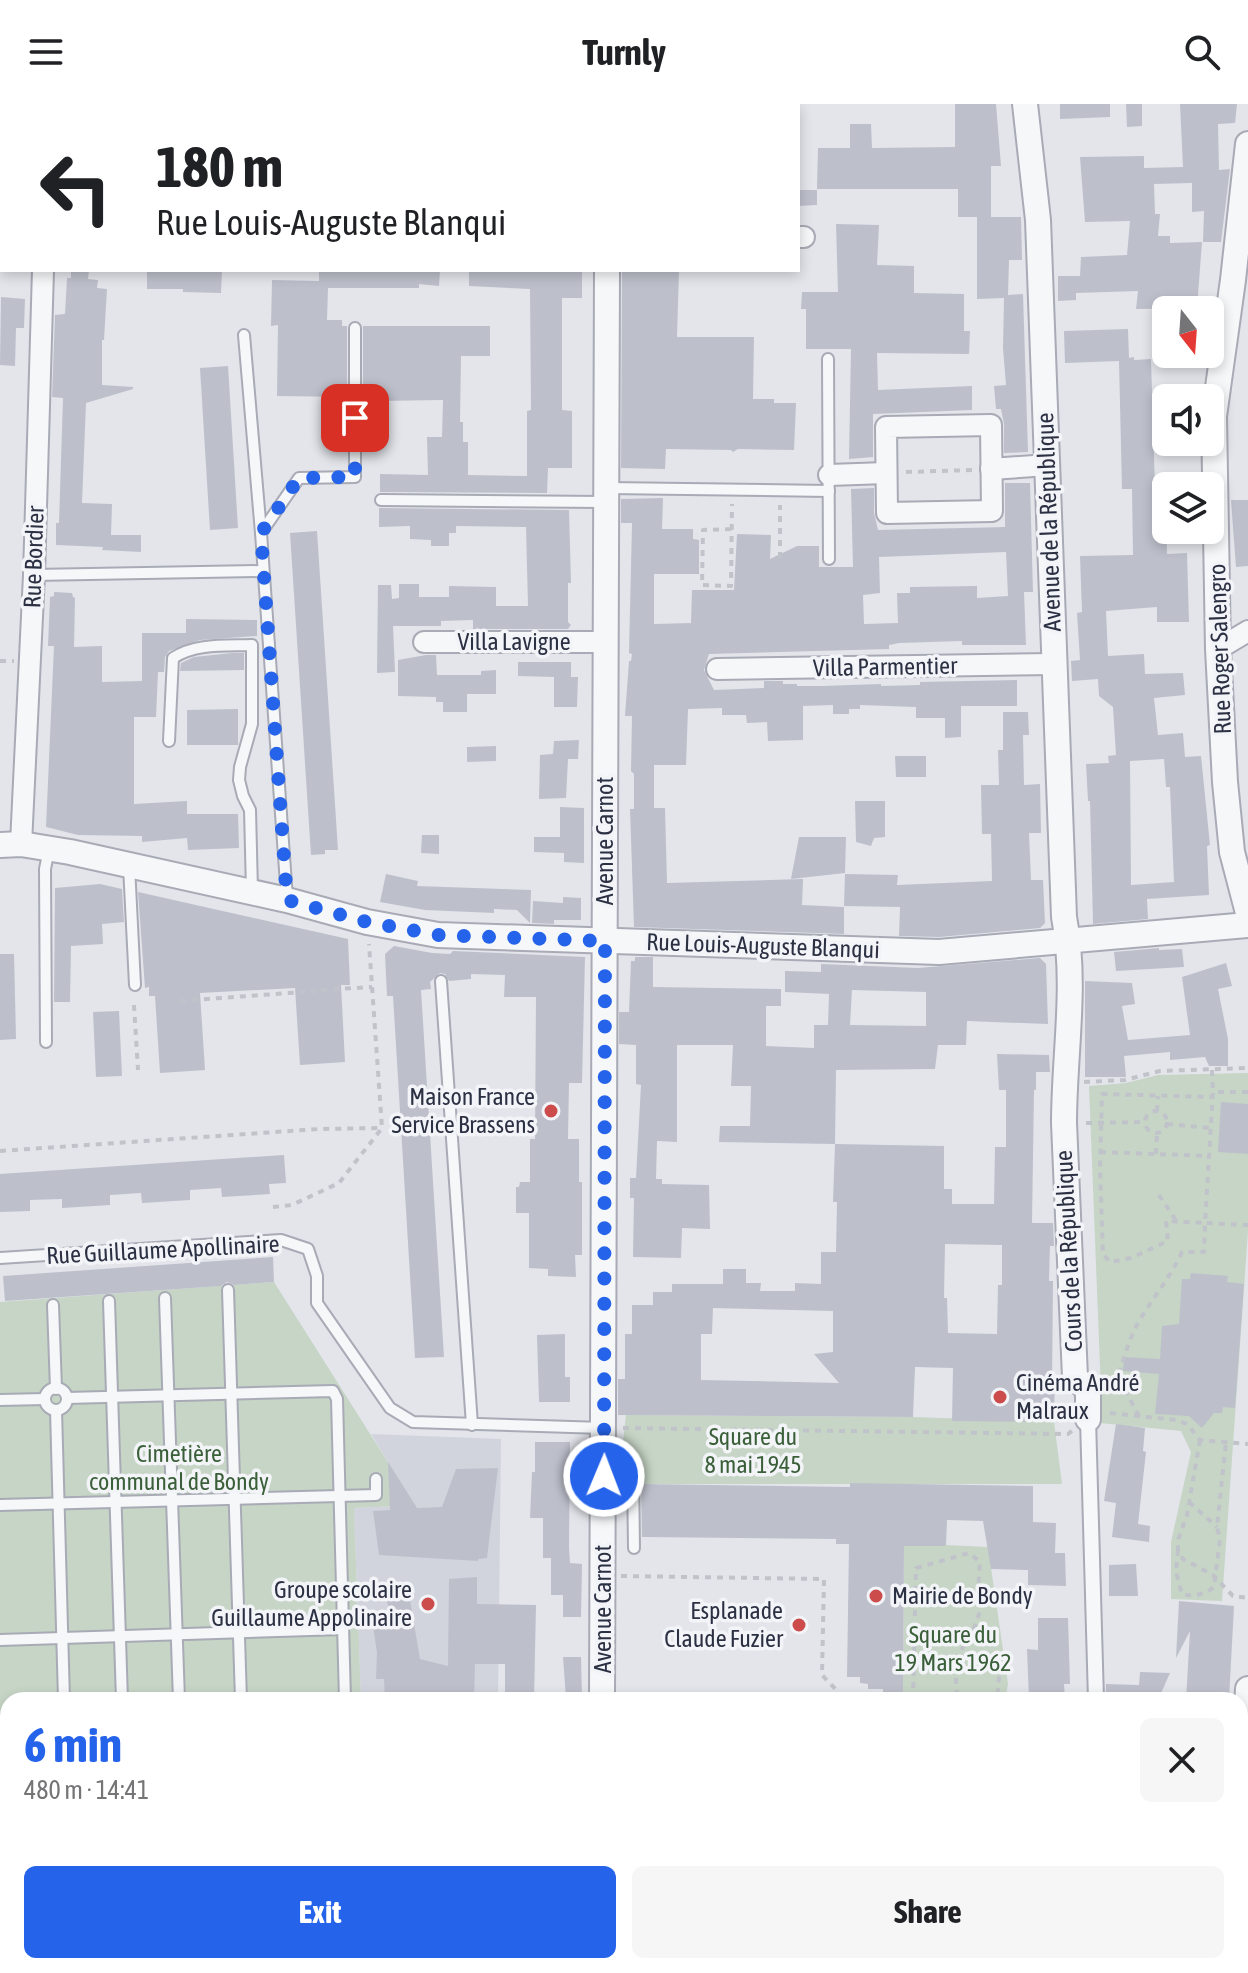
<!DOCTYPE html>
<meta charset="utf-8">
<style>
body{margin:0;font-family:"Asap Condensed",sans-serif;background:#f6f6f6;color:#202124;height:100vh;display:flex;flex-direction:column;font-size:30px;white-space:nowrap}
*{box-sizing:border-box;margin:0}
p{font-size:26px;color:#757577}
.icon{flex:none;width:44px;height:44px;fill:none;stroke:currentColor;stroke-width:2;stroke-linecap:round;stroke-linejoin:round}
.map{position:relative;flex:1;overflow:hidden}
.details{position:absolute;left:0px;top:1588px;width:1248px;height:282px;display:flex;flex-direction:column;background:#fff;border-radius:24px 24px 0 0;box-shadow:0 4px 12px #0003}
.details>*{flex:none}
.top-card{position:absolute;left:0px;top:0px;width:800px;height:168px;box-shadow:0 4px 12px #0003;background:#fff;color:#202124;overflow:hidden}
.needle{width:52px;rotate:163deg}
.fabs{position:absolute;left:1152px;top:192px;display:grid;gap:16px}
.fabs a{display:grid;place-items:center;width:72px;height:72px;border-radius:12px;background:#fff;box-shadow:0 4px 12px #0003;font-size:40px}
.pin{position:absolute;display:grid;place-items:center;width:68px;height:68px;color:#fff;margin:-34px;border-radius:16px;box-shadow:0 4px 12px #0006}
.me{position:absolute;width:88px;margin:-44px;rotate:1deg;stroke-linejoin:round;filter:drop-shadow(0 0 6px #0008)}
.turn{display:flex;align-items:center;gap:28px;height:168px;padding:0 24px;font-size:36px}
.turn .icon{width:104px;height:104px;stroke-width:2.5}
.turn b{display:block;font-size:56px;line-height:68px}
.round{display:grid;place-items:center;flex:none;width:84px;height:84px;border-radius:12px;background:#f6f6f6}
.summary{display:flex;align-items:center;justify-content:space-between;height:136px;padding:0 24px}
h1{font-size:48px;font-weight:700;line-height:60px;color:#2563eb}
.action{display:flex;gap:16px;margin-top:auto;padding:16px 24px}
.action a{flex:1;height:92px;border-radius:12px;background:#2563eb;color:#fff;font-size:32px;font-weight:700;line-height:92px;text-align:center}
.action a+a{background:#f6f6f6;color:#202124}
header{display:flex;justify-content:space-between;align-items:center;height:104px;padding:0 24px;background:#fff;font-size:36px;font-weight:700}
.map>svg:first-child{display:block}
</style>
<header><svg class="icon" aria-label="menu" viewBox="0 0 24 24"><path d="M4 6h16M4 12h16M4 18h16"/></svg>Turnly<svg class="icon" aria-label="search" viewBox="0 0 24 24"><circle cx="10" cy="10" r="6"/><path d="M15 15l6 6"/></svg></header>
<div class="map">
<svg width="1248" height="1869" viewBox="0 0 1248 1869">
<rect width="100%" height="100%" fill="#e3e5eb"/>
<g fill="#d1d4dd">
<path d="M371,1330l130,5 -3,261h-137l-7,-192 60,-3z"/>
<path d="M1248,1843v26h-27v-7h19v-15z"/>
</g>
<g fill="#c6d5c5">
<path d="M1248,969v158l-26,370 -51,-2v-57l20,-90 -10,-21 -81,-8 1,-31 -12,-306 37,-3 32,-8z"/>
<path d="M274,1178l141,223 -61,3 7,192h-353v85l-8,1v-484z"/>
<path d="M626,1311l287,2 141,5 8,62h-422l-19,-25z"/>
<path d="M946,1441l42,2 20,137 -3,16h-102l1,-154z"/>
</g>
<g fill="#bdc0cb" fill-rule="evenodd">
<path d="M955,0h41l5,62h-10v51h30l1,43h-13l-1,35 15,-1 5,158 -24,1v-29l-3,-15h-5l-2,-23 12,-1 -3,-37 1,-50 -27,1v-82h-19v-28h-141l1,-41h32v-24h21l1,24 83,-1z"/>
<path d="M1060,0h50v13l-50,2z"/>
<path d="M1126,0h16v22l-15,1z"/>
<path d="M1180,0h57l-2,19 -17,1 1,46 11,-1 -9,73h-18l1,-31 -12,1v-29l-38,1 1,30h5l-2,22h12v7l32,-1 -5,66 -61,1 2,-18 -62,2v7l-18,1v-25h22l1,-19 46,-2 3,-34 -45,1 -5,-65 64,-1v12l39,-1z"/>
<path d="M798,86h19v15l-19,1z"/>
<path d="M836,120l43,1 -2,40 37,1v27l50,1v37h6l-1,23 -92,-1 1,37 94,-4v24l-99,4v43l-24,2 2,-110h-45v-40h-5l1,-17h36z"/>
<path d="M71,166h18l-1,9 10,1 -1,8 10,1 -3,51h-2v45l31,2v2l-47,14 -4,100 30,1 -1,31h30v17l-39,-2 1,-3 -47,-2v-22h3l4,-125 -11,-1 3,-82 10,-1 2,-36h4z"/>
<path d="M147,166h75l-1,23 -38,-1v-3h-36z"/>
<path d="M319,166h121l-1,16 -20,-2v4h-91l-1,32h15v6h5v71l-70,-1 1,-71 -7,1 1,-46 47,1z"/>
<path d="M469,166h113v28h-20v112l10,1v57h-24l-1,25 -167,-1v-18l48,1 -1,-38h15l1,-37 -63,1v28h-17v-103h127v30h-29l-1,66h3v20h5v33l59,1v-65l4,-1 -1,-121 -61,-3z"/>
<path d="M622,166h57l-2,67h77l-1,62h21v4h22l-2,47 -56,-1 -5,3 -2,-2 -65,-1 -1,20 -44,-1z"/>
<path d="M1,193l24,2 -1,29h-8l-1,38 -15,-1z"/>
<path d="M1128,225l1,29 5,-1v3l17,-1 4,129 10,-1 2,67 20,-1 2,69h-32v-15l-51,4 2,45 36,-2 1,20 38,-1 2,22 -31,3 4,37 25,-2 2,24 16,-1 9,89 -3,1 2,49 -62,4 1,20 -55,5 -3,-123h-2l-2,-37 23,-1 -1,-7 8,-1 -3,-48 -14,-11 -1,-17 -26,2 -1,-20 9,-1 -3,-47 5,-1 -2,-56 53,-1 -1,-66h-10l-3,-128 -54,2 -1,-32zM1164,655l2,28h4l4,95 -43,3 -1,-124z"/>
<path d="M228,262l10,162 -28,2 -10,-162z"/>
<path d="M1005,379h25l3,109h-9l2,53h-64v-4l-63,2 -10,2v4l-180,5 -5,16 10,20 50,-2v-7h19v3h14v2h25l59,-2v2l39,-1v-3l97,-2v26h-56v31l-16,1v-20h-29v-11l-56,-2v4h-11v5h-16v-9l-30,1v34l-35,1 -1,-19 -20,1 -1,-8h-24v-7l-34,1 -2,56h-32v43h11l2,75 136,-4 -1,26 42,2v27l-210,-7 -4,-118h4v-35l-3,-3 1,-55h-7l4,-55h2l1,-7 -3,-1 3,-130h-11v-24l42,-1 -1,31h31v10l6,1v34h-45v50l37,-1 1,-33h42l3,-56 34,1 -1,24 27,-13h22v21h34l-2,-78 23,-1v25l4,17 127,-3zM1006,448l2,44 -31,2v-12l-67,1v6h-13l1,30 -34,1 -1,-29 17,-2 -1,-36z"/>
<path d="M1231,396h17v66l-12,1z"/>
<path d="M379,404l190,2 2,73h-3v39l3,3 -3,4h-95v-9l-32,1v5h-48l2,46 -18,1 1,-88h13l1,14 7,-1v-14h20v13h30v-11l47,1v19h32l-2,-79 -70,-1v7h-7v13h-18v-6l-21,-1v-13l-31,1z"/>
<path d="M317,427l21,319h-13v4l-14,1 -21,-322z"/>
<path d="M54,488l18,1 1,4 2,1 -1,49 28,-1v36l40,-1v-48h44v-14l71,1v16l-57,4 -31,11 -4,6 -1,15h-6l-2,45h-22v87l53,-3v13h51l1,34 -51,2 -1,-12 -45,4v-6l-64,-1 -32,-8 8,-181h-6l1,-25 1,-24 4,-1z"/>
<path d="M232,549h12v17l-64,1 1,-8 13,-6z"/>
<path d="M426,551h10l1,20h44v-4l15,-1v24h-29v18h-24v-10h-7v-5l-38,-1v-36z"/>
<path d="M518,558h53v15h7l-1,30h-23v-30l-36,-1z"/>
<path d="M238,605v36h-51v-35z"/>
<path d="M1003,608h25l1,23h-6l1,50 16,-1 1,49h-12l2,47h12l2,43 -5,5 -101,9 -40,-1 1,-29 -56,-1 1,-32 53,1 -1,10 95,-4 -1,-47h-9l-1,-49h18l-1,-35h5z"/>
<path d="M579,636l-1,19h-10l-2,39 -27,1 1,-44 13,-1 1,-13z"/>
<path d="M496,642v15l-29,1v-15z"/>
<path d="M895,652h31v21h-30z"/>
<path d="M855,697h30v36l-11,1 -3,8 -15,-4z"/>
<path d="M560,703l24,1v55l-20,-1v-9l-30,-1v-15h26z"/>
<path d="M422,731h17v19l-18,-1z"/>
<path d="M799,733h47l-1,36 -54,6z"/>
<path d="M386,770l32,7 -1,5 114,4 -1,33 -13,-13 -23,-1v4l-69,-3 -45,-8z"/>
<path d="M100,780l22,5 2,33 -22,2 1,20 -32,2 -1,56h-16l1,-114z"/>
<path d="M138,788l210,47 2,46h-9l4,77 -45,3 -5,-77 -95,5 5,77 -45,3 -5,-77h-6v-9l-4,1z"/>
<path d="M563,793l18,1v22h-27v4l-22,-1 1,-22 30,2z"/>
<path d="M394,842l38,7 18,1 3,-3 132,6 -3,126h-13l-1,56h11v43h3v73h-7l1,22 -28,-1v-7l-19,-1v-55h-13v-26h3l1,-5h10v-43h5l1,-142h-32l1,-22 -34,-1v5l-22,2 -4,-7 -5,-1 -10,9 1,7 -10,1 23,367 -29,1 -22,-362h-6l-2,-42z"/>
<path d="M1159,844v2l23,-1 2,18 -68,4 -2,-19z"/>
<path d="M0,850h14l2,85 -16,1z"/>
<path d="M635,853h18v30l128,2v17h-15v40l48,2v-23h14l1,-31 -44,-2v-21l36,1v-8l97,4 122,-10 6,6 2,60 -81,-3 -1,24h-28l-3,24 -99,1 -1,74 -116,-2 1,-16h30l1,-40h-20l2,-41h-56v97l-20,-1 -1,38h6v5l47,1 1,44 -28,-1 -1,30 -48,-1 1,-59h-4v-20h6l5,-93 -5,-1v-39l-17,-1v-32h10l2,-51h4zM852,886l74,2v34l-76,-1z"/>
<path d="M1226,859l6,23 -14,3 10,50v27h-19l-4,-9 -35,3v-8l-46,4 2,21h-41v-96l47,2 3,21 -13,2 6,34 62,-5 -8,-58z"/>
<path d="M119,907l3,65 -26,1 -3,-65z"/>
<path d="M997,950l52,1 1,17h-14v18h-2l-2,133h21l1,23h-4l-1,35h4l-1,104h3l-1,22h-4v15l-98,-1 1,-53 -38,-1 -2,50 -295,-2v-36h7v-45h7v-29h21v-13h19v-8h51v-15h23v14h15l-1,8h35v-8l26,1v-32h15l1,-50h-4l2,-58 109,2v43h8v15h42l1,-57h11v-57h-7zM945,1140l57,1v40h-4l-1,49 -49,-1 -1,-35h-3zM713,1204l120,3v41l-19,2 25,29 -138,-3v-46h11z"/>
<path d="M1221,998l27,2v50l-30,-2z"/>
<path d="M284,1051l2,28 -17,1 1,10 -48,3 -1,-9 -31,2v10l-48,3 -1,-10 -31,2v10l-48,3v-9l-32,1v11l-30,1v-38z"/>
<path d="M273,1153l1,25 -40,3 -7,-3 -6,4 -216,15 -2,-25z"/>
<path d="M1191,1169l37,3 -1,6 17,2 -9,124 -12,-1 -1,6h-8l-12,15 -13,-12 -34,-2 4,-40 -36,-3 1,-14 36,2 2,-33 17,-2 3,-45h8z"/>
<path d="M565,1230v43h5v25h-31l-2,-67z"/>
<path d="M1116,1320l29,4 -2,23 3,1 -8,72 12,2 -1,16 -37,-5 4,-34 -12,-2z"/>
<path d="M535,1338h35l-1,106 1,15 12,1 -1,53h-18v-22h-12v-37h-8v-40h-13l2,-46h3z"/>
<path d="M388,1358l29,46 25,-1 14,-38 42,-1 -11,90 -9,1v2l-99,-6 -6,-44 17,-1z"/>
<path d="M850,1379l183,3v36l23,1 -1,30h10l1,33 -38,-1v-15l-37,-1 -8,-48 -36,-1 -1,25 -2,1h-40l-1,154h-20v-11h-15v-5l-8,-1v-6h-13l2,-133h-13v-5l-194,-2 -1,-53 209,3z"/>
<path d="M1136,1460l2,32h-29v-31z"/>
<path d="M477,1473v27l59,1 -2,95h-29v-36h-30l-1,36h-89l-1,-21h-8l1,-26 -6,-41h19l-8,-28 25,-2 13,77 28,7 1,-87z"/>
<path d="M1179,1497l55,5 -5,94h-43l4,-69 -14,27z"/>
<path d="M1038,1514h30l2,66h-6l1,16h-36l-2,-51 11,1z"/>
<path d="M563,1553h18l1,41h-16z"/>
<path d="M1140,1568l30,1 -12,27h-52v-16l33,1z"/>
</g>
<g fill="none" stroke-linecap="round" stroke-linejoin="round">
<defs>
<g id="service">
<path d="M330,2v-2"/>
<path d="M244,231l17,198 26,365"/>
<path d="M828,255l1,200"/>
<path d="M607,384l222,3"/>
<path d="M381,396l224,2"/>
<path d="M261,429l38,-55 56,-1v-149"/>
<path d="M34,471l229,-4"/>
<path d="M169,637l4,-83c23,-15 53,-12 79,-13v79l-12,43 -1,13 4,16 7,14 2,81"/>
<path d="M129,762l6,119"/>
<path d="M441,877l31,444"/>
<path d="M46,938l-1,-173 4,-20"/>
<path d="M0,1154l281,-18 27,9 9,27v27l73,105 23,14 190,6"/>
<path d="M228,1186l13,410"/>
<path d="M165,1194l14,402"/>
<path d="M109,1197l13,399"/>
<path d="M53,1201l3,84"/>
<circle cx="56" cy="1295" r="11"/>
<path d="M67,1294l266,-7 4,8 8,301"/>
<path d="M0,1296l45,-1"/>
<path d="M56,1306l8,290"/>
<path d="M606,1341l27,26 1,77"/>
<path d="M0,1401l376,-10v-16"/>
<path d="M0,1536l343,-11"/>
<path d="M0,1654l8,-1"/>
<path d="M1240,1791l8,-2"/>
</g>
<path id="pedestrian" d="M1088,1315l8,281"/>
<g id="minor">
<path d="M48,2v-2"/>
<path d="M798,133h6"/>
<path d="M991,321l1,86 -105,2 -1,-86z"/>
<path d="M991,365l57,-4"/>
<path d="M829,371l57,-2"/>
<path d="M424,538h180"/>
<path d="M1218,545l30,-18"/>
<path d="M717,565l336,-5"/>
<path d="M21,740l13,-269 9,-305"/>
</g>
<g id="tertiary">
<path d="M607,0v2"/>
<path d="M1025,0l13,116 26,697c13,67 0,138 0,206l11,254 13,13v29"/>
<path d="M1248,40l-15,136 -19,136 4,233 7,133 7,70 16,61"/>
<path d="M0,741l21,-1 49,8 217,48 80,22 71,13 501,17 309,-27"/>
<path d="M602,1596l5,-1430"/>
<path d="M0,1699l8,-2"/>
<path d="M1240,1719l8,-134"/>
<path d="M1240,1808l8,-1"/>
<path d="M605,1869v-7"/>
<path d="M1190,1869v-7"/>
</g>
</defs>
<use href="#service" stroke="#a8abb5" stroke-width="14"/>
<use href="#pedestrian" stroke="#a8abb5" stroke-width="18"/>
<use href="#minor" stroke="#a8abb5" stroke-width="24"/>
<use href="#tertiary" stroke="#a8abb5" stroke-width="28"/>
<g stroke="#c1c3ca" stroke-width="4" stroke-dasharray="6 6" stroke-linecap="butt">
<path d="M906,368l67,-2"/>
<path d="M731,425l-28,1 -1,55 29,1 1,-82"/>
<path d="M780,454v-53"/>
<path d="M0,557h14"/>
<path d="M321,886l51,-3"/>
<path d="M180,897l136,-10"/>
<path d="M134,901l4,65"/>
<path d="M1212,966l1,22"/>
<path d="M1084,978l41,-2 35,-9 88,-3"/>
<path d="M1248,988h-35l-8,131 43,2"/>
<path d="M1157,1007l1,-15"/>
<circle cx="1156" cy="1018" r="11"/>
<path d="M1086,1019l60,-1"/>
<path d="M1167,1020l43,4"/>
<path d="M0,1047l319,-22 63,-1"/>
<path d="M1100,1048l110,4"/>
<path d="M1156,1050l1,-21"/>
<path d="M1159,1091l18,27"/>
<path d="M273,1103l19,-2 47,-22 43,-55 -13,-184"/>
<path d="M1110,1309l66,7 11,4 13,16 48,4"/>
<path d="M1139,1312l-21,-39c6,-20 12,-41 23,-59 14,-23 30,-42 41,-66h22l1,-29 -39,-2 2,20 -37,17 -21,4 -7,-8 -3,-85 2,-75 111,3"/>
<path d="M623,1324l445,6 5,-4"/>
<path d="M1200,1336l-13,75 -9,25v10l5,9 30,16 20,21 15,2"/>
<path d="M1189,1398l28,25"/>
<path d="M1178,1446l-2,22 6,22c12,3 22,1 32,-7l6,-48 -3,-12 9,-85"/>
<path d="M621,1472l203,3 -2,96 24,25"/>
<path d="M973,1526l18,6 8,42 -2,22"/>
<path d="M913,1596l3,-132 53,-15 11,9 -2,29 2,20 -8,23 -17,25 2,41"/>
</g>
<use href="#service" stroke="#f6f7f9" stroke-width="10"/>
<use href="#pedestrian" stroke="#f6f7f9" stroke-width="14"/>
<use href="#minor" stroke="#f6f7f9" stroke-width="20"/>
<use href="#tertiary" stroke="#f6f7f9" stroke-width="24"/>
</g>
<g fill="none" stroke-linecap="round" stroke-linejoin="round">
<path stroke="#2563eb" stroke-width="14" stroke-dasharray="0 25.2" d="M355,314v59l-56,1 -38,55 26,367 80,22 71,13 167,6 -1,535"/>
</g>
<g fill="#cc4c4c" stroke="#f3f4f8" stroke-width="3">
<circle cx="551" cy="1007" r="8"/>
<circle cx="1000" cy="1293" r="8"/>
<circle cx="876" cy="1492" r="8"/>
<circle cx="428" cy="1500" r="8"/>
<circle cx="799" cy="1521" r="8"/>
</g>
<g text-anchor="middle" stroke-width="7" stroke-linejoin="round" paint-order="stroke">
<g font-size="24" fill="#2b3043" stroke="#f3f4f8">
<text transform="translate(1049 418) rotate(-92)" y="8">Avenue de la République</text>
<text transform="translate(34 453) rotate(-88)" y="8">Rue Bordier</text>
<text x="514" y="546">Villa Lavigne</text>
<text transform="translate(1220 545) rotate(-92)" y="8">Rue Roger Salengro</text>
<text transform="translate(885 563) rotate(-1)" y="8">Villa Parmentier</text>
<text transform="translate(605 737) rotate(-90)" y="8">Avenue Carnot</text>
<text transform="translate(763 842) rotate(2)" y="8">Rue Louis-Auguste Blanqui</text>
<text transform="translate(163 1146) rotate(-3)" y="8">Rue Guillaume Apollinaire</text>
<text transform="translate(1069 1147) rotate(-93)" y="8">Cours de la République</text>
<text transform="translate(603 1505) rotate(-90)" y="8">Avenue Carnot</text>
</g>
<g font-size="24" fill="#2b3043" stroke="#f3f4f8" text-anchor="end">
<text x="535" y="1001">Maison France<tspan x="535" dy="28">Service Brassens</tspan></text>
<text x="1016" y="1287" text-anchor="start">Cinéma André<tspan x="1016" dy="28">Malraux</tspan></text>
<text x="412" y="1494">Groupe scolaire<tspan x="412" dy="28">Guillaume Appolinaire</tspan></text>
<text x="892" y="1500" text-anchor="start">Mairie de Bondy</text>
<text x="783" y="1515">Esplanade<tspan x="783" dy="28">Claude Fuzier</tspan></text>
</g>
<g font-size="24" fill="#3a5f39" stroke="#f3f4f8">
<text x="753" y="1341">Square du<tspan x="753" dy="28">8 mai 1945</tspan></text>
<text x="179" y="1358">Cimetière<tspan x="179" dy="28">communal de Bondy</tspan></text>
<text x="953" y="1539">Square du<tspan x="953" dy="28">19 Mars 1962</tspan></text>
</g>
</g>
</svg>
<div class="fabs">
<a><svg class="needle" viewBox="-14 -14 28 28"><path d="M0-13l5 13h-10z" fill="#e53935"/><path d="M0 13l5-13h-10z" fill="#757577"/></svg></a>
<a><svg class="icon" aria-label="sound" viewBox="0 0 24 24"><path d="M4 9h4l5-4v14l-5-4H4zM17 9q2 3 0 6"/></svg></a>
<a><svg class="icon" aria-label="layers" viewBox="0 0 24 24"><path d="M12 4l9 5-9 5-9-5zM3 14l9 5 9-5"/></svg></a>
</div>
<div class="pin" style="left:355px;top:314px;background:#d93025"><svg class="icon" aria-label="arrive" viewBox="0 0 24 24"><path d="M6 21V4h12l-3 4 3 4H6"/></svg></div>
<svg class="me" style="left:604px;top:1372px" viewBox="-20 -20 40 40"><circle r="17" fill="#2563eb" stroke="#fff" stroke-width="3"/><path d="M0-11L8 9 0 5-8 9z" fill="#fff"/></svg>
<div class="top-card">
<div class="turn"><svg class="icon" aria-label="left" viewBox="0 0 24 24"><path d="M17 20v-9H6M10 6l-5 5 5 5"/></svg><div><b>180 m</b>Rue Louis-Auguste Blanqui</div></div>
</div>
<section class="details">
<div class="summary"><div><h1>6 min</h1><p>480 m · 14:41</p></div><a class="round"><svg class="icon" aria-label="close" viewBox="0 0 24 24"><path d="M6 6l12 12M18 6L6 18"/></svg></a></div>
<div class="action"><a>Exit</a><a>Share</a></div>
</section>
</div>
